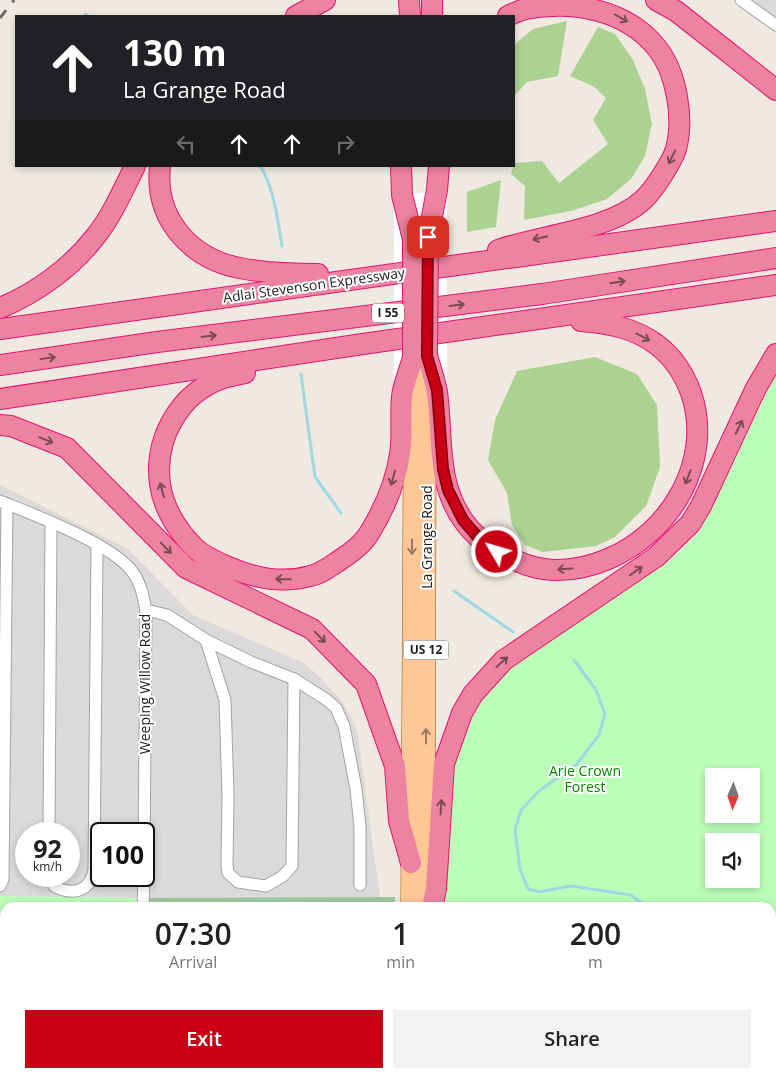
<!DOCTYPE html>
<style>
body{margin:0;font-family:"Open Sans",sans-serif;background:#f2f2f2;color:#222;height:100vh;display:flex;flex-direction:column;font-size:19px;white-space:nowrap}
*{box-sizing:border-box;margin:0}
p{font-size:16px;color:#767676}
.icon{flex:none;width:28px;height:28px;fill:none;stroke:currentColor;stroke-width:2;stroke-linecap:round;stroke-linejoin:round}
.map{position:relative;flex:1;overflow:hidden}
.details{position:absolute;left:0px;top:902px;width:776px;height:176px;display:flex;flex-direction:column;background:#fff;border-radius:15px 15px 0 0;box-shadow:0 2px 8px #0003}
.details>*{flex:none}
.guide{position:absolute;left:15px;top:15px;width:500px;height:152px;border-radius:0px;box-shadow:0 2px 8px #0003;background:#202124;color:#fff;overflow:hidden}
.needle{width:32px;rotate:182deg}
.fabs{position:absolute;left:705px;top:768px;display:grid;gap:10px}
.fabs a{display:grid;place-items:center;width:55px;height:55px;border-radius:0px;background:#fff;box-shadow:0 2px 8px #0003;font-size:25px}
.speed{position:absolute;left:15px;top:822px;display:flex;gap:10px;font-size:25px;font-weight:700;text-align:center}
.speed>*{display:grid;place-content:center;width:65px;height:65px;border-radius:50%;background:#fff;box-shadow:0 2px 8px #0003;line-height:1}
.speed small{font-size:12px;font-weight:400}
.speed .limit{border:2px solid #111;border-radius:8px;background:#fff;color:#111}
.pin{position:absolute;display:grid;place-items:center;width:42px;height:42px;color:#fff;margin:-21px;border-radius:10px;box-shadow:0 2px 8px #0006}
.me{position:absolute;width:55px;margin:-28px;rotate:308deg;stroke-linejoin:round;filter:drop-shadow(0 0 4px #0008)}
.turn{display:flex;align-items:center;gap:18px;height:105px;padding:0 25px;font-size:22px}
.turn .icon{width:65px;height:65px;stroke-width:2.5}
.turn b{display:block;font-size:35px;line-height:42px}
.lanes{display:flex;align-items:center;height:48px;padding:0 25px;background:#0003;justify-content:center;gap:25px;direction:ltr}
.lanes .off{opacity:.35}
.eta{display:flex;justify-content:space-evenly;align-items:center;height:85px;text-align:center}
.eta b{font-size:30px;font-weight:600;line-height:35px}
.cta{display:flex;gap:10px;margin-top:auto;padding:10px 25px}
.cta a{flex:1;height:58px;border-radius:0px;background:#c90015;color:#fff;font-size:20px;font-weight:600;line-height:58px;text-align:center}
.cta a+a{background:#f2f2f2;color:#222}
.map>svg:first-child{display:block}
</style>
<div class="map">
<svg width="776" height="1078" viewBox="0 0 776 1078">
<rect width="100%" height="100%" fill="#efe9e1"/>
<g fill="#dbd9da" fill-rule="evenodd">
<path d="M748,0h28v21z"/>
<path d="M0,485l128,64 65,66 111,48 16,14 24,27 13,26 23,167 -231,1 -149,-2zM26,834h43v42h-43zM101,834h43v42h-43z"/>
</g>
<path fill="#e9d3e7" d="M0,988h5v86h126v4h-131z"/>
<g fill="#acd292">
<path d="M567,21l-9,55 -31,6 -13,14v-51l19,-16z"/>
<path d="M598,27l17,7 18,26 12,29 7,35 -7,32 -14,23 -24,20 -36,12 -47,9 1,-34 -14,-12 3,-11 28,-2 17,22 49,-39 -15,-24 13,-22 -13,-12 -23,-10z"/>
<path d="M501,180l-5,47 -29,5v-40z"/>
<path d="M595,357l42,17 20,31 3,62 -14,39 -31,31 -19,9 -53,6 -18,-7 -13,-20 -5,-32 -19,-33 7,-40 22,-49z"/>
</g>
<g fill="#a0caa2">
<path d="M395,897v11l-246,-1v-9z"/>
<rect x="149" y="1074" width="250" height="4"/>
</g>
<g fill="#bbfeb9" fill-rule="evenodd">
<path d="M776,374v704h-339v-4h334v-166l-328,-1 3,-68 8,-79 16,-37 17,-34 29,-26 139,-93 23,-17 21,-21zM714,776h37v38h-37zM714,841h37v38h-37z"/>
<path d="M0,896l135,2v9l-130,1v80h-5z"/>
</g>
<path fill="#fff" d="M447,189v200l-53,7v-199z"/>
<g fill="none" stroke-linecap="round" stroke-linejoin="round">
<g stroke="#9ed9e1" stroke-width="3">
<path d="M85,14l4,2"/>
<path d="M260,166c15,23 17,53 22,80"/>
<path d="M301,374l14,103 26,36"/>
<path d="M454,591l59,41"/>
<path d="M574,660l22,30 9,24 -6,21 -22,29 -38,27 -18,19 -6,20 5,39 8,20 11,3 32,-6 60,9 17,13"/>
<path d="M771,1018l5,1"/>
</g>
<defs>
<g id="street">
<path d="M741,0l35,25"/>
<path d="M0,501c34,14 110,42 132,70 9,12 11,25 14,39l-2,249"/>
<path d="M146,610l21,5 39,25 19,60 3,94 -1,71 1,8 10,9 28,4 17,-10 9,-10 2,-187"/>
<path d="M206,640l45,22 43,17 33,21 9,8 8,18 12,63 4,38v58"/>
<path d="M49,834l2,-312"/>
<path d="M50,876l4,10c18,10 36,6 40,-16l3,-324"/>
<path d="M0,886l3,-7 4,-375"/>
<path d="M143,908l1,-32"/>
<path d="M142,1078v-4"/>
</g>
<g id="primary">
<path d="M427,371l-1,467 1,64"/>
<path d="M410,908l3,-537"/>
<path d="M419,1078v-4"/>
</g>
<g id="highway">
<path d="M409,0l1,16"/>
<path d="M432,0v16"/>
<path d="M656,0l20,11 100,79"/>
<path d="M296,16l29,-16"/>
<path d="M160,166c-6,55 33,95 85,103 24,4 48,5 73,5"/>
<path d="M401,166l1,29 11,44"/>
<path d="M428,237l9,-47 2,-24"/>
<path d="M498,250c42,-15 111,-19 145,-50 10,-9 29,-38 33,-51 8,-30 1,-76 -19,-101 -31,-39 -85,-48 -132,-39 -6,2 -12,4 -17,7"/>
<path d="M0,308c36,-15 71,-40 95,-71 17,-21 28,-47 40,-71"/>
<path d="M0,329c259,-37 517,-72 776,-108"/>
<path d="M427,355c3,12 8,25 10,37 6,44 -1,90 26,128 15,22 39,36 64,45 27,9 55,5 81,-6 63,-26 106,-99 83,-166 -7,-20 -18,-36 -35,-49 -22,-16 -48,-21 -75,-23"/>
<path d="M0,365l157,-23 385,-48 234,-36"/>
<path d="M245,373c-8,2 -15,3 -22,5 -44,15 -69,61 -63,106 3,23 17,46 33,62 8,9 22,15 33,20 25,11 56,18 84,10 11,-2 21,-10 30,-16 11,-7 24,-17 30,-28 14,-23 26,-51 30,-78 3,-18 0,-38 2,-57 1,-13 8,-27 11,-40"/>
<path d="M0,399l356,-54 420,-60"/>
<path d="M0,425l11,1 56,22 119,120 126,61 54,55 29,82 4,55 12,42"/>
<path d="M432,908l4,-19 8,-125 18,-51 11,-19 31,-34 152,-103 34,-33 11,-18 55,-118 20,-34"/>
</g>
</defs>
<use href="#street" stroke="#a4a4a4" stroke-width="13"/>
<use href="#primary" stroke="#955400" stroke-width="19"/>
<use href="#highway" stroke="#e61573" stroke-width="22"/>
<use href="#street" stroke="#fff" stroke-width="11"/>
<use href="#primary" stroke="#ffc796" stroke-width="18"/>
<use href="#highway" stroke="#ee82a1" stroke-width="20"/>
<path stroke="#6b6b6b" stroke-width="3" stroke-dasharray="10 10" stroke-linecap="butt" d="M0,18l14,-18"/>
<defs>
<g id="highway-bridge">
<path d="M427,355l1,-118"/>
<path d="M413,357v-118"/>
</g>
</defs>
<use href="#highway-bridge" stroke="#e61573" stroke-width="22" stroke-linecap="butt"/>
<use href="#highway-bridge" stroke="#ee82a1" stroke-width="20"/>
</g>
<defs><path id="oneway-shaft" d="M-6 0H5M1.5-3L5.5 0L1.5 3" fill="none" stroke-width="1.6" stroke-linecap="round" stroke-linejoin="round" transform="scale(1.25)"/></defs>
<g stroke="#7b4a58">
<use href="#oneway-shaft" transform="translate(621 18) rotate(30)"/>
<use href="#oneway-shaft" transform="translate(672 157) rotate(117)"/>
<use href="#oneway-shaft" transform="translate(540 238) rotate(167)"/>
<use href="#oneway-shaft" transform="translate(618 282) rotate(-9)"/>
<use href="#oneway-shaft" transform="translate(457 305) rotate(-7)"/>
<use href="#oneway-shaft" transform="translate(209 336) rotate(-7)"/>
<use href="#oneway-shaft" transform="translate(643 337) rotate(28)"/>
<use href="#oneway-shaft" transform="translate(48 358) rotate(-8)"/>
<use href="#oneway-shaft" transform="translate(739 427) rotate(-64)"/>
<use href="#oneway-shaft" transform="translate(46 440) rotate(22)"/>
<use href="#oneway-shaft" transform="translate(688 477) rotate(111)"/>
<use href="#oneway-shaft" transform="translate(393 478) rotate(106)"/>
<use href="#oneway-shaft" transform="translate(162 490) rotate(-105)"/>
<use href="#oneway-shaft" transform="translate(166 548) rotate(46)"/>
<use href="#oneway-shaft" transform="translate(565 569) rotate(177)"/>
<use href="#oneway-shaft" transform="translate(636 571) rotate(-35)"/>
<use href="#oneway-shaft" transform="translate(283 579) rotate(-179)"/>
<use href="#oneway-shaft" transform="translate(320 637) rotate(46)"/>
<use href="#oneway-shaft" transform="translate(502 662) rotate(-42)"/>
<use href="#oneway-shaft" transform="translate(441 807) rotate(-87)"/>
</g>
<g stroke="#997a60">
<use href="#oneway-shaft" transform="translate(412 547) rotate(90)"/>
<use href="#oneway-shaft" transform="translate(426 736) rotate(-90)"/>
</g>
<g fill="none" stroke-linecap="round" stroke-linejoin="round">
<defs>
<path id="route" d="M428,237l-1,119 10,34 6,79 5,21 15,30 13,15 21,17"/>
</defs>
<use href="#route" stroke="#83000e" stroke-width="12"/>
<use href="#route" stroke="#c90015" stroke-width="9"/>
</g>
<g text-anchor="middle" stroke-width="4" stroke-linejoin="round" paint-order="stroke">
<g fill="#fff" stroke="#616161" stroke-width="1">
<rect x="372" y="303.5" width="32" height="19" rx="4"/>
<rect x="403.5" y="640.5" width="45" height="19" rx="4"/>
</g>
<g font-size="12" font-weight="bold" fill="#1d1d1d">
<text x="388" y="317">I 55</text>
<text x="426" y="654">US 12</text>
</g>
<g font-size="14" fill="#1d1d1d" stroke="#fff">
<text transform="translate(314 285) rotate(-8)" y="5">Adlai Stevenson Expressway</text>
<text transform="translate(427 537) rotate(-90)" y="5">La Grange Road</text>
<text transform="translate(145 684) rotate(-90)" y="5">Weeping Willow Road</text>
</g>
<g font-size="14" fill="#058302" stroke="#fff">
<text x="585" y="776">Arie Crown<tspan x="585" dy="16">Forest</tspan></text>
</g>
</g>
</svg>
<div class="fabs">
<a><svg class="needle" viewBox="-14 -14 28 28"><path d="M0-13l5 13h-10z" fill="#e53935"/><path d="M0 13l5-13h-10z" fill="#767676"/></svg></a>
<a><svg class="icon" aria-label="sound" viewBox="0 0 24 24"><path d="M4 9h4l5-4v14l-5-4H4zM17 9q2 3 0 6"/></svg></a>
</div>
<div class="speed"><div>92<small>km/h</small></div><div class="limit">100</div></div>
<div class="pin" style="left:428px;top:237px;background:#d93025"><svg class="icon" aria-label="arrive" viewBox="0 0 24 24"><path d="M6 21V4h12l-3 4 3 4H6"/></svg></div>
<svg class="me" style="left:497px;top:552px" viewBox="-20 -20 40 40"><circle r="17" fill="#c90015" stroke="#fff" stroke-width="3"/><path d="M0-11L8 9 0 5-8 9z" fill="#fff"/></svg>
<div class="guide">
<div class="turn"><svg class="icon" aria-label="ahead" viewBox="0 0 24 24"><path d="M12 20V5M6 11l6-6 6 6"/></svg><div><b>130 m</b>La Grange Road</div></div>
<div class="lanes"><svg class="icon off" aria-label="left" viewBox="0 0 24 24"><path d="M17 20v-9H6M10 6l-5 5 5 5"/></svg><svg class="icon" aria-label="ahead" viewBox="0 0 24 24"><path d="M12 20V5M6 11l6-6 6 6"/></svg><svg class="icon" aria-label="ahead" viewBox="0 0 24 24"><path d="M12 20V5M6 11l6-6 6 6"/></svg><svg class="icon off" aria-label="right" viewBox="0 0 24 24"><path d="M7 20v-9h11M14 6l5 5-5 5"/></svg></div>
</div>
<section class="details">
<div class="eta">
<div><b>07:30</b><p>Arrival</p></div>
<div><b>1</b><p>min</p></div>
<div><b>200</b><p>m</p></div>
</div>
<div class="cta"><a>Exit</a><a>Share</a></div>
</section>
</div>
